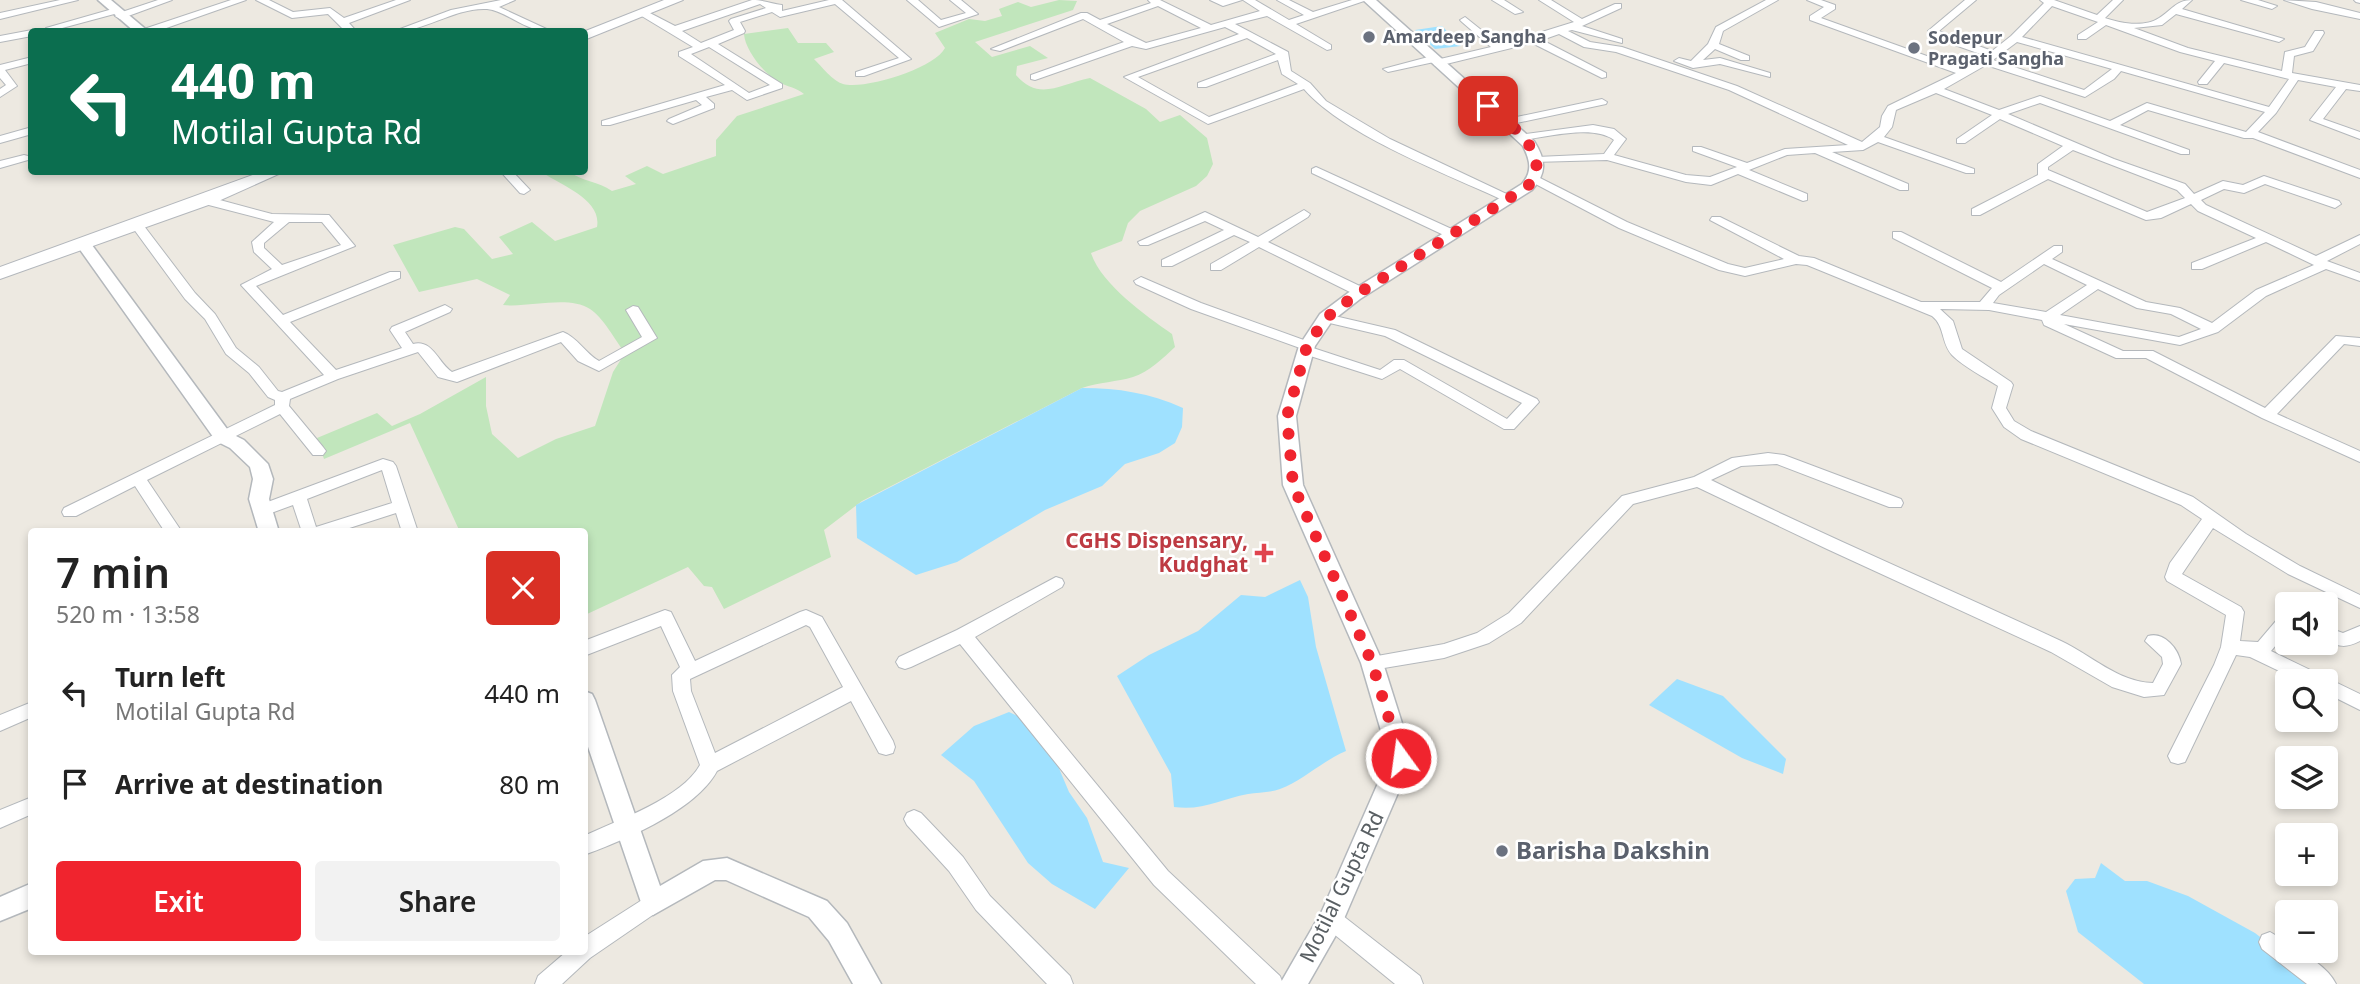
<!DOCTYPE html>
<meta charset="utf-8">
<style>
body{margin:0;font-family:"Noto Sans",sans-serif;background:#f2f2f2;color:#222;height:100vh;display:flex;flex-direction:column;font-size:26px;white-space:nowrap}
*{box-sizing:border-box;margin:0}
p{font-size:23px;color:#767676}
.icon{flex:none;width:38px;height:38px;fill:none;stroke:currentColor;stroke-width:2;stroke-linecap:round;stroke-linejoin:round}
.map{position:relative;flex:1;overflow:hidden}
.drawer{position:absolute;left:28px;top:528px;width:560px;height:427px;display:flex;flex-direction:column;background:#fff;border-radius:7px;box-shadow:0 4px 10px #0003}
.drawer>*{flex:none}
.top-card{position:absolute;left:28px;top:28px;width:560px;height:147px;border-radius:7px;box-shadow:0 4px 10px #0003;background:#0b6e4f;color:#fff;overflow:hidden}
.tools{position:absolute;left:2275px;top:592px;display:grid;gap:14px}
.tools a{display:grid;place-items:center;width:63px;height:63px;border-radius:7px;background:#fff;box-shadow:0 4px 10px #0003;font-size:35px}
.pin{position:absolute;display:grid;place-items:center;width:60px;height:60px;color:#fff;margin:-30px;border-radius:14px;box-shadow:0 4px 10px #0006}
.me{position:absolute;width:77px;margin:-38px;rotate:346deg;stroke-linejoin:round;filter:drop-shadow(0 0 5px #0008)}
.turn{display:flex;align-items:center;gap:24px;height:147px;padding:0 28px;font-size:32px}
.turn .icon{width:91px;height:91px;stroke-width:2.5}
.turn b{display:block;font-size:49px;line-height:60px}
.round{display:grid;place-items:center;flex:none;width:74px;height:74px;border-radius:7px;background:#f2f2f2}
.overview{display:flex;align-items:center;justify-content:space-between;height:119px;padding:0 28px}
h1{font-size:42px;font-weight:600;line-height:52px}
.button{display:flex;gap:14px;margin-top:auto;padding:14px 28px}
.button a{flex:1;height:80px;border-radius:7px;background:#f0242e;color:#fff;font-size:28px;font-weight:600;line-height:80px;text-align:center}
.button a+a{background:#f2f2f2;color:#222}
ul{padding:0;list-style:none}
li{display:flex;align-items:center;gap:21px;height:91px;padding:0 28px}
li div{flex:1}
li b{display:block;font-size:26px}
li em{font-style:normal}
.map>svg:first-child{display:block}
</style>
<div class="map">
<svg width="2360" height="984" viewBox="0 0 2360 984">
<rect width="100%" height="100%" fill="#ede9e1"/>
<path fill="#c1e6bc" d="M1059,0l18,1 -4,9 -98,32 17,15 38,-11 18,12 -31,8 -1,9c23,27 44,9 74,3l56,31 14,13 20,-7 27,23 6,26 -6,12 -11,10 -56,25 -12,12 -6,18 -31,12c10,31 54,62 81,81l3,13c-12,11 -26,25 -42,30 -16,5 -34,5 -51,11l-220,113 -38,29 7,27 -107,52 -12,-22 -8,-1 -16,-19 -103,48 -1,-83h-124l-50,-109 -86,36 -7,-21 60,-25 15,13 28,-12 66,-37v29l6,28 26,24 38,-19 39,-13 18,-54 12,-19c-10,-13 -22,-36 -35,-44 -22,-14 -61,-1 -87,-4l7,-10 -33,-16 -58,13 -26,-47 62,-18 9,2 28,30 21,-5 -14,-17 33,-15 23,19 42,-14c5,-27 -34,-41 -54,-54l3,-1h24c13,10 28,9 42,19l24,-7 -11,-8 22,-10 16,8 53,-18v-16l21,-24 67,-22c-8,-7 -17,-7 -25,-12 -15,-8 -34,-32 -35,-48l44,-6 10,15h28l8,9 -20,7c8,8 19,22 29,25 22,6 92,-16 102,-36l-10,-15 34,-14 16,2 17,-5 -3,-7 19,-7 13,5z"/>
<g fill="#9fe1ff">
<path d="M1442,26l19,20 -26,3 -20,-19z"/>
<path d="M1082,388c36,0 68,5 101,20l-1,19 -7,16 -16,10 -34,11 -23,22 -57,24 -88,52 -41,13 -59,-37 -1,-33z"/>
<path d="M1300,580l8,17 8,50 30,104c-24,10 -42,29 -66,38 -10,4 -22,3 -32,5 -27,5 -45,17 -74,13l-3,-33 -54,-98 32,-21 49,-24 43,-36 24,2z"/>
<path d="M1677,679l46,17 63,63 -3,15 -41,-16 -93,-53z"/>
<path d="M1009,712l21,10 28,44 11,26 18,26 16,44 26,6 -34,41 -43,-25 -24,-21 -54,-82 -33,-26 33,-29z"/>
<path d="M2101,863l24,18h22l41,15 67,37 66,51h-177l-66,-52 -12,-41 9,-12 20,-1z"/>
</g>
<g fill="none" stroke-linecap="round" stroke-linejoin="round">
<defs>
<g id="minor">
<path d="M60,0h18l-78,19v-6z"/>
<path d="M158,0h14l-52,19 -5,-3 3,-3 -67,18 -5,-3 70,-20 3,1v4z"/>
<path d="M231,0h15l-91,32h-34l19,-6 1,4z"/>
<path d="M256,0h13l24,12 37,-4 14,10 52,-18h14l-61,23 8,9h-11l-18,-18 -36,4z"/>
<path d="M501,0h14l-16,7 54,25c-28,0 -46,-21 -66,-23 -31,-2 -63,23 -95,23l59,-22z"/>
<path d="M752,0c12,0 20,4 30,5v6l47,-11h13l69,59 -47,17h-8v-4l43,-14 -64,-54 -55,13 -8,-5 -32,10 5,9 -1,2 -26,11 64,40v4l-35,12 -15,-10 -26,7 8,7v4l-41,16 -6,-3 2,-2 33,-14 -6,-5 -86,25h-8v-4l123,-36 -46,-29v-4l14,-5 -53,-32v-4h6l29,15zM760,4l6,4 -35,11 -2,2 5,9 -33,13 -19,-12zM709,47l61,38 -21,8 -58,-39z"/>
<path d="M907,0h11l23,20 25,-7 -16,-13h11l17,14 -39,13z"/>
<path d="M1148,0h12l51,25 49,-14 -17,-11h12l34,20 15,-5 -27,-15h12l24,12 39,-12h15l-71,24 35,21v4l-4,1 -60,-34 -32,8 53,28 3,19 19,12 16,18 64,38 125,59 -6,4 -4,-1c-58,-27 -160,-65 -201,-112l-96,35 -84,-47 115,-43 -14,-7 -79,22 -14,-3 -97,34 -4,-1v-4l93,-33 -41,-23 -83,32 -9,-2 90,-36h6l13,7 51,-17zM1158,6l43,22 -55,15 -39,-19zM1247,38l29,16 -78,29v4h8l72,-27 4,14 16,10 -89,33 -71,-40z"/>
<path d="M1210,0h32l-19,6z"/>
<path d="M1492,0h12l19,12 -8,2z"/>
<path d="M1539,0h12l31,19 33,-15h6v4l-39,18 40,13v4l-50,-13 -4,1 22,11 32,5 115,39 125,56 18,-15 2,-11 6,-10 68,-33 -146,-53v-4l14,-9 -17,-7h14l14,5v4l-14,9 142,51 23,-13 -51,-18 -7,-7 37,-31h11l-37,31 53,20 19,-15 33,-33 -4,-3h14l43,15 16,-15h10l-18,18c14,5 39,10 54,0 12,-7 17,-18 33,-18l-10,9 102,30 -5,3 -103,-28 -14,11 -28,3 54,20 94,23 3,-19 20,-5 10,-16h8l1,2 -11,18 -19,5 -2,17 68,12v6l-14,-2 -23,30 37,13v7l-50,-19 26,-33 -38,-7 -22,33 -18,19 102,38v8l-107,-40h-9l-96,-28 -28,15 69,25v4h-8l-141,-51 -32,11 106,45 71,25 9,10 29,-13 20,4 21,-9 75,25 2,3 -6,4 -70,-24 -21,9 -20,-4 -23,11 5,5 110,51 44,-21v9l-33,17 33,12v8l-34,-12 -60,27 -48,36 -38,13 -116,-21 59,27h30l112,57 71,-72 24,2v8l-16,-2 -67,70 83,37v11l-98,-44 -116,-60h-30l-72,-33 -2,-5 -53,-10 -49,-1 13,12 9,28 49,33 2,3 -7,23 8,13 17,10 162,66 53,37 54,32 60,29v13l-72,-34 -75,-46 -31,46 59,33 3,5 -4,29 18,1 23,-27 6,-2v19l-16,19 89,43v16l-34,-17v-12h-26l-50,-24 -14,-2 -51,107 -7,2 -7,-2 -3,-6 46,-91 7,-18 5,-32 -59,-34 -2,-4 5,-14 32,-44 -21,-14 -160,-66 -17,-12 -12,-19 6,-22c-14,-9 -34,-19 -46,-31 -11,-12 -7,-29 -20,-39l-125,-51 -11,-1 -51,12 -26,-6 -100,-42 -91,-48 6,-4 4,1 89,45 101,42 17,4 39,-9 -74,-39 2,-3h8l79,39 15,2 107,44h59l12,-14 -99,-50v-6h8l100,50 53,-36h8v6l-10,7 94,43 34,6 32,15 44,-33 58,-25 -48,-23 -64,27h-10v-6l64,-25 -58,-27 -7,-7 -30,14 -15,2 -98,-41 -68,36h-8v-6l66,-34v-11l25,-18 -63,-27 -35,24h-8v-4l35,-24 -56,-22 -40,17 -4,17 -8,10 90,32v4h-8l-88,-31 -15,8 -31,2 76,32v6h-8l-85,-37 -28,2 -38,15 58,24v6l-4,1 -65,-27 -27,11 -25,-3 -79,-22 -74,2 -2,-2 6,-3 67,-3 10,-14c-20,-16 -67,-3 -92,0l-4,-1v-4l75,-10 21,4 12,10 -12,16 72,20 24,2 27,-10 -44,-16v-4h8l46,16 38,-14 63,-4 -119,-55 -113,-38 -32,-5 -25,-13 -17,6 64,33v4l-4,1 -70,-35 -94,23 -4,-1v-3l-46,10 -5,-3 49,-13 4,1v3l55,-13 -29,-25 -2,-2 5,-3 35,28 74,-23zM2052,6l46,16 -20,13v4h8l20,-14 74,27 35,9 -17,21 1,2h8l17,-21 65,16 -20,28 -247,-70zM2017,42l95,27 -28,21 -91,-30zM1986,65l99,32 29,-18 7,-8 144,41 -19,20 -99,-29 -37,18 -70,-25 -41,14 -55,-21zM2073,150l104,40 8,8 -38,14 -99,-42v-3zM2044,264l43,21 -41,27 -53,-9 6,-8zM2098,289l39,19 34,6 30,15 -22,8 -119,-22z"/>
<path d="M1766,0h12l-55,31 -4,13 30,12v4h-8l-26,-11 -12,11 17,-2 50,15v4l-50,-13 -27,4 -19,-7 5,-3 12,3 17,-17 8,-17z"/>
<path d="M2241,0h17l19,6 -5,3z"/>
<path d="M2284,0l32,2 44,11v6l-48,-10z"/>
<path d="M2354,0h6v3l-4,-1z"/>
<path d="M226,29l17,3h-22z"/>
<path d="M32,30l4,2h-4v4l-32,6v-6z"/>
<path d="M32,57v6l-27,7 12,16 -17,11v-8l6,-4 -6,-7v-13z"/>
<path d="M1602,99l5,3 -1,2 -99,21 -6,-3 6,-3z"/>
<path d="M32,127v7l-32,9v-7z"/>
<path d="M24,155l4,1v4l-28,8v-7z"/>
<path d="M1316,167l140,64 2,3 -6,4 -4,-1 -136,-64v-4z"/>
<path d="M501,172h12l17,18 -6,4 -4,-1z"/>
<path d="M205,196l67,18 57,1 26,31 -99,40 27,29 107,-43h10v6l-110,44 46,48 66,-22 -12,-18 2,-3 53,-22 7,4 -2,3 -45,20 8,12c20,-5 25,19 39,28l111,-40c14,5 23,22 36,29l43,-24 -16,-27 7,-4 5,1 19,31 -58,33 -21,-10 -17,-19 -104,40 -19,-5 -20,-25 -80,27 -48,20 -1,7 34,41 3,4 -3,4h-10l-33,-41 -133,66 35,52h-17l-30,-46 -59,30h-12l-2,-4 2,-4 211,-103v-5l-7,-3 -19,-24 -23,-19 -21,-35 -20,-20 -52,-71v-6h8l54,71 20,21 21,34 23,19 19,24 4,1 42,-17 -83,-90 31,-16 -18,-17 -2,-10 22,-20 -73,-19v-6zM289,222h33l19,23 -59,20 -18,-17v-5z"/>
<path d="M1304,210l6,4 -2,3 -40,25 98,47v6h-10l-97,-48 -38,23h-10v-6l39,-22 -16,-7 -62,31h-10v-6l62,-30 -19,-9 -57,24h-8l-2,-3 67,-30 53,25z"/>
<path d="M1141,277l60,26 111,40 1,5 67,22 14,-10h10l103,59 15,-16 -137,-67 -64,-15 -2,-3 7,-4 69,16 142,69 2,3 -25,27h-10l-104,-60 -18,10 -81,-26 -1,-5 -109,-39 -55,-25 -2,-3z"/>
<path d="M1768,453l16,2 117,44 2,4 -2,4h-12l-112,-43 -36,2 -30,14c116,57 234,107 350,161 30,14 57,41 92,42l10,-19 -1,-7 -17,-16 3,-5c16,-5 31,13 33,28l-17,31 -20,2 -32,-10 -61,-35 -224,-103 -130,-62 -64,17 -112,119 -32,20 -45,15 -72,12 -6,-2 -3,-5 3,-5 78,-14 33,-11 32,-20 113,-117 72,-19 38,-19z"/>
<path d="M383,459l10,3 3,4 22,66h-16l-6,-19 -59,19h-35l-9,-27 -30,11 -8,-6 2,-4zM382,470l10,33 -76,24 -9,-28z"/>
<path d="M1056,577l6,2 2,4 -2,4 -87,50 193,234 112,105 3,8h-27l-102,-99 -194,-241 -49,23 -6,2 -6,-2 -3,-5 3,-5 58,-27z"/>
<path d="M665,610l6,2 24,49 105,-49 6,-2 16,7 71,124 2,6 -2,6 -7,2 -7,-2 -28,-52 -134,70c-21,39 -92,69 -133,84v-19c34,-16 98,-38 116,-71l-27,-74 -1,-16 8,-8 -19,-41 -77,30v-15zM806,625l4,2 33,60 -128,66 -24,-62 -1,-12z"/>
<path d="M2360,626v15c-14,7 -20,6 -34,0v-14l17,6z"/>
<path d="M32,702v15l-32,14v-16z"/>
<path d="M32,797v17l-32,14v-18z"/>
<path d="M914,810l7,3 42,44 27,39 80,80 3,8h-26l-71,-74 -27,-39 -42,-46 -3,-6 3,-6z"/>
<path d="M653,893l7,3 3,7 -3,7 -70,48 -28,26h-27l3,-8 28,-24h18v-15z"/>
<path d="M1331,909l7,3 82,64 3,8h-28l-71,-58 -4,-7 4,-7z"/>
<path d="M2270,932l17,10v8c17,0 42,19 49,34h-29l-45,-35 -3,-7 3,-7z"/>
</g>
<g id="tertiary">
<path d="M98,0h13l38,32h-14z"/>
<path d="M1363,0h13l158,141c12,19 13,32 -2,49l-172,109 -28,22 -17,25 -19,70 7,69 80,178 30,95 -73,170 -32,56h-28l42,-73 67,-153 -28,-95 -78,-178 -5,-69 21,-70 21,-32 28,-21 174,-109c11,-13 8,-24 1,-38z"/>
<path d="M84,239l5,2 141,192 14,7 24,24 5,15 -4,20 10,33h-20l-10,-33 4,-20 -3,-12 -20,-19 -14,-7 -140,-197z"/>
<path d="M584,691l8,3 3,6 65,186 43,-25 24,-3 100,43 20,22 34,61h-28l-24,-43 -20,-24 -83,-37h-11l-62,35 -9,-4 -60,-176z"/>
<path d="M32,883v25l-32,13v-24z"/>
</g>
<g id="secondary">
<path d="M664,0h19l-99,40 -1,-8z"/>
<path d="M261,172h22l-69,31 -214,76v-12z"/>
</g>
</defs>
<use href="#minor" stroke="#b4b8bc" stroke-width="2"/>
<use href="#tertiary" stroke="#b4b8bc" stroke-width="3"/>
<use href="#secondary" stroke="#b3b7bc" stroke-width="2"/>
<use href="#minor" fill="#fff" fill-rule="evenodd"/>
<use href="#tertiary" fill="#fff" fill-rule="evenodd"/>
<use href="#secondary" fill="#fff" fill-rule="evenodd"/>
</g>
<g fill="none" stroke-linecap="round" stroke-linejoin="round">
<path stroke="#f0242e" stroke-width="12" stroke-dasharray="0 21.6" d="M1401,758l-29,-95 -79,-178 -6,-69 20,-70 19,-28 28,-22 173,-109c29,-31 -16,-62 -39,-81"/>
</g>
<g fill="#6b7280" stroke="#fff" stroke-width="2.5">
<circle cx="1369" cy="37" r="7"/>
<circle cx="1914" cy="48" r="7"/>
<circle cx="1502" cy="851" r="7"/>
</g>
<path fill="#e0444e" stroke="#fff" stroke-width="2.5" d="M1260.5 542.5h7v7h7v7h-7v7h-7v-7h-7v-7h7z"/>
<g text-anchor="middle" stroke-width="5" stroke-linejoin="round" paint-order="stroke">
<g font-size="18" font-weight="bold" fill="#5b616d" stroke="#fff" text-anchor="start">
<text x="1383" y="43">Amardeep Sangha</text>
<text x="1928" y="44">Sodepur<tspan x="1928" dy="21">Pragati Sangha</tspan></text>
</g>
<g font-size="21" font-weight="bold" fill="#be3a42" stroke="#fff" text-anchor="end">
<text x="1248" y="548">CGHS Dispensary,<tspan x="1248" dy="24">Kudghat</tspan></text>
</g>
<g font-size="21" fill="#595f63" stroke="#fff">
<text transform="translate(1342 887) rotate(-64)" y="7">Motilal Gupta Rd</text>
</g>
<g font-size="24" font-weight="bold" fill="#5b616d" stroke="#fff" text-anchor="start">
<text x="1516" y="859">Barisha Dakshin</text>
</g>
</g>
</svg>
<div class="tools">
<a><svg class="icon" aria-label="sound" viewBox="0 0 24 24"><path d="M4 9h4l5-4v14l-5-4H4zM17 9q2 3 0 6"/></svg></a>
<a><svg class="icon" aria-label="search" viewBox="0 0 24 24"><circle cx="10" cy="10" r="6"/><path d="M15 15l6 6"/></svg></a>
<a><svg class="icon" aria-label="layers" viewBox="0 0 24 24"><path d="M12 4l9 5-9 5-9-5zM3 14l9 5 9-5"/></svg></a>
<a>+</a>
<a>−</a>
</div>
<div class="pin" style="left:1488px;top:106px;background:#d93025"><svg class="icon" aria-label="arrive" viewBox="0 0 24 24"><path d="M6 21V4h12l-3 4 3 4H6"/></svg></div>
<svg class="me" style="left:1401px;top:758px" viewBox="-20 -20 40 40"><circle r="17" fill="#f0242e" stroke="#fff" stroke-width="3"/><path d="M0-11L8 9 0 5-8 9z" fill="#fff"/></svg>
<div class="top-card">
<div class="turn"><svg class="icon" aria-label="left" viewBox="0 0 24 24"><path d="M17 20v-9H6M10 6l-5 5 5 5"/></svg><div><b>440 m</b>Motilal Gupta Rd</div></div>
</div>
<section class="drawer">
<div class="overview"><div><h1>7 min</h1><p>520 m · 13:58</p></div><a class="round" style="background:#d93025;color:#fff"><svg class="icon" aria-label="close" viewBox="0 0 24 24"><path d="M6 6l12 12M18 6L6 18"/></svg></a></div>
<ul>
<li><svg class="icon" aria-label="left" viewBox="0 0 24 24"><path d="M17 20v-9H6M10 6l-5 5 5 5"/></svg><div><b>Turn left</b><p>Motilal Gupta Rd</p></div><em>440 m</em></li>
<li><svg class="icon" aria-label="arrive" viewBox="0 0 24 24"><path d="M6 21V4h12l-3 4 3 4H6"/></svg><div><b>Arrive at destination</b></div><em>80 m</em></li>
</ul>
<div class="button"><a>Exit</a><a>Share</a></div>
</section>
</div>
